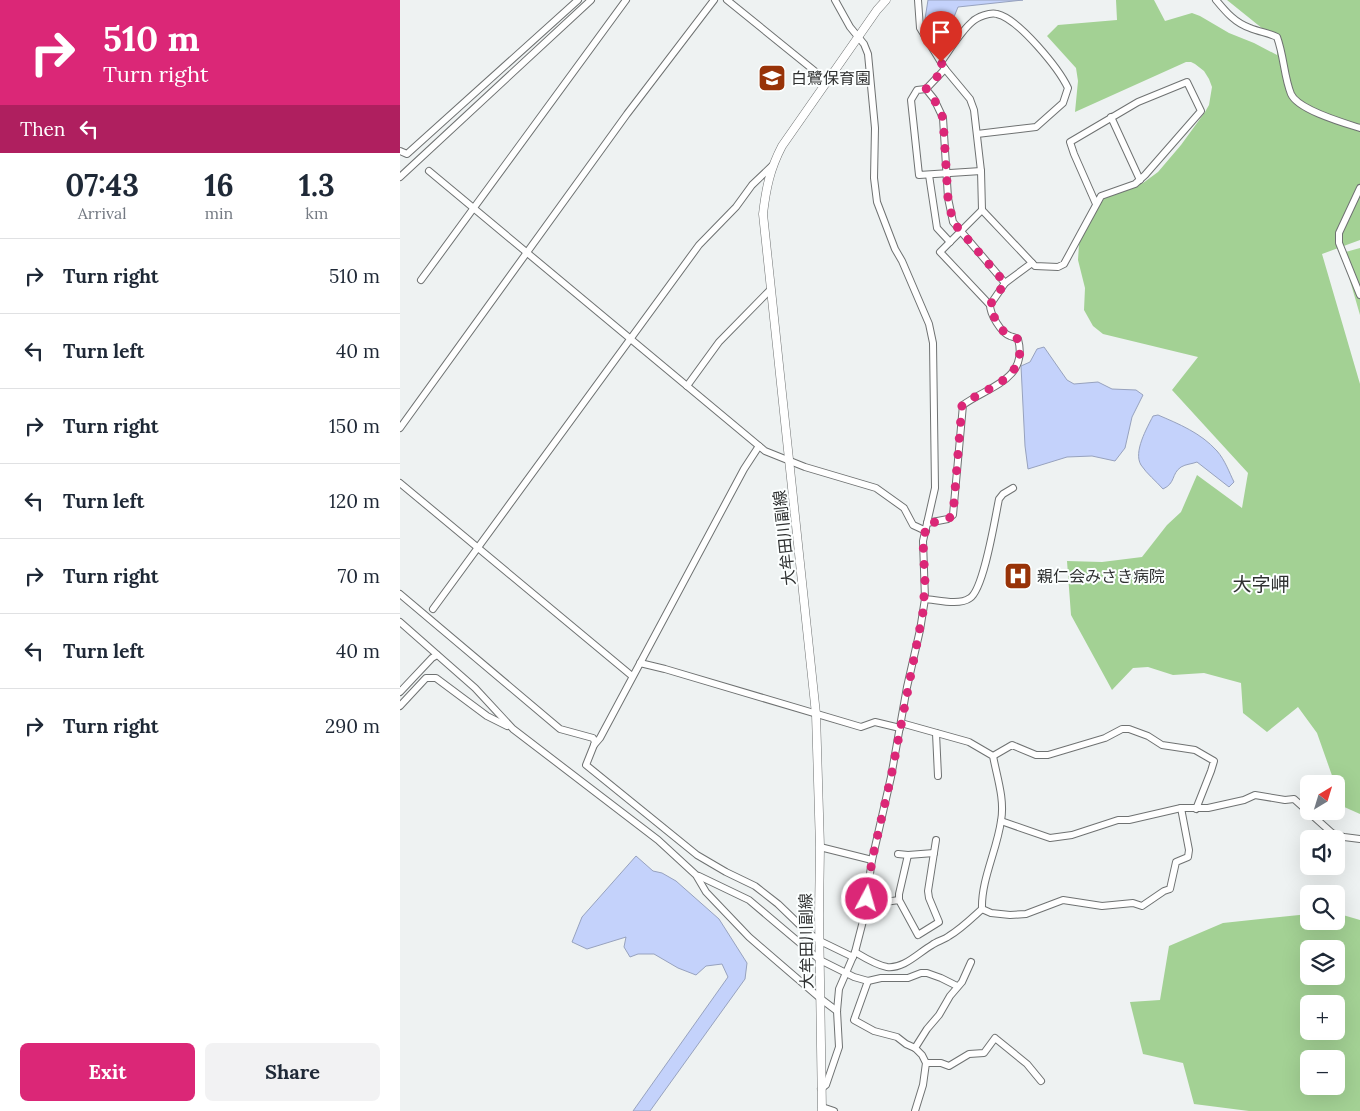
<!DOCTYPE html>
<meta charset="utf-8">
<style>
body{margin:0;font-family:Lora,"Noto Sans JP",serif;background:#f2f2f3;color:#1f2937;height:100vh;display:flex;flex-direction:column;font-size:19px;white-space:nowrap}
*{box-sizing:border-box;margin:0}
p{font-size:16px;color:#747a83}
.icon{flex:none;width:28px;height:28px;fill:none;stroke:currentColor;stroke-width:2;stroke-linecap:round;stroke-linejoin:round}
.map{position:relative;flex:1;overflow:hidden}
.panel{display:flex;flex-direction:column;background:#fff;width:400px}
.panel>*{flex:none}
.top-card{background:#db2777;color:#fff;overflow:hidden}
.needle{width:32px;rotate:38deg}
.buttons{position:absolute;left:900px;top:775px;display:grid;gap:10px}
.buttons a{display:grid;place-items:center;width:45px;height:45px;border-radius:8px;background:#fff;box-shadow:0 5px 20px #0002;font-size:25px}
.pin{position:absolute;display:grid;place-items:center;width:42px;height:42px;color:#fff;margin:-51px -21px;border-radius:50% 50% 50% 0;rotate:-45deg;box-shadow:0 0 5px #0007}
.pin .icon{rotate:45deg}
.me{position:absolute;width:55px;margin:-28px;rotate:6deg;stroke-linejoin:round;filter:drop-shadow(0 0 4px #0008)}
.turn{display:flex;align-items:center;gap:18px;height:105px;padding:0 20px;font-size:22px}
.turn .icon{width:65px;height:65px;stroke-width:2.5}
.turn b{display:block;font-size:35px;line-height:42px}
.then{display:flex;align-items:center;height:48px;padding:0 20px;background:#0003;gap:10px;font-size:19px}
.eta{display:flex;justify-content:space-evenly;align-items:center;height:85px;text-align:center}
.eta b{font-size:30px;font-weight:700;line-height:35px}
.button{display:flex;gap:10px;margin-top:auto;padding:10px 20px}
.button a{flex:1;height:58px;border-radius:8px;background:#db2777;color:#fff;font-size:20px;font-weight:700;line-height:58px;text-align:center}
.button a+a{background:#f2f2f3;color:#1f2937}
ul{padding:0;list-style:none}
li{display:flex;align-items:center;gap:15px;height:75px;padding:0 20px;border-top:1px solid #e0e1e3}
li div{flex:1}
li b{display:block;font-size:19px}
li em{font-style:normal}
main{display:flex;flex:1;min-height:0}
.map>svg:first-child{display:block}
</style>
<main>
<section class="panel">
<div class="top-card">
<div class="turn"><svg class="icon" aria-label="right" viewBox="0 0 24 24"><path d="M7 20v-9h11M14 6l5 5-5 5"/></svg><div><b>510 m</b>Turn right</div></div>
<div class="then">Then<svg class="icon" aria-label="left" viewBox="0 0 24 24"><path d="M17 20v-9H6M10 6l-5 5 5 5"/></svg></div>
</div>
<div class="eta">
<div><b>07:43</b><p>Arrival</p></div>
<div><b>16</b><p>min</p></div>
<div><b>1.3</b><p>km</p></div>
</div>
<ul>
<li><svg class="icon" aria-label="right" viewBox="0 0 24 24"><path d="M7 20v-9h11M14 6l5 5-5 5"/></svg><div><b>Turn right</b></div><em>510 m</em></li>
<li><svg class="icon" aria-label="left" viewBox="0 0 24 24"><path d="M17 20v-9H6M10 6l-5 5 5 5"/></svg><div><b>Turn left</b></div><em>40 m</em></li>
<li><svg class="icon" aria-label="right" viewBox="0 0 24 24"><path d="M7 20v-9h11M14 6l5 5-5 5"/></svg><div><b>Turn right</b></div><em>150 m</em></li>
<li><svg class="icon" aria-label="left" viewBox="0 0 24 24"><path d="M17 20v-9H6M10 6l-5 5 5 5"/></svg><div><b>Turn left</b></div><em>120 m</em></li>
<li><svg class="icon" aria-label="right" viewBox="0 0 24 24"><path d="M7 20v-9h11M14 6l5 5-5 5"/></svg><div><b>Turn right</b></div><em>70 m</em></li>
<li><svg class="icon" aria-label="left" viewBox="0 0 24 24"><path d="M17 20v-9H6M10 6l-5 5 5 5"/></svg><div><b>Turn left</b></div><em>40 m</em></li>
<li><svg class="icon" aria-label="right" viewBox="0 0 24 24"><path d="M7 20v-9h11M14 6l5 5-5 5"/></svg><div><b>Turn right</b></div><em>290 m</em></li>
</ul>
<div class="button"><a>Exit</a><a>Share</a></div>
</section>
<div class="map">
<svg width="960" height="1111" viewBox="0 0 960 1111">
<rect width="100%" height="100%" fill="#eef2f2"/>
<path fill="#a8d698" d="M960,248v67l-18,-62z"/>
<g fill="#a3d194" fill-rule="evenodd">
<path d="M716,0h38l11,21 27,-8 8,3 29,17 25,10 23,12 1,-14 -51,-41h133v240l-38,14 38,130v430l-18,-8 -6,-22h-1l-18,-51 -19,-26 -31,25 -24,-19 -2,-30 -37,-10 -31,2 -25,-8 -15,1 -21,22 -41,-75 -4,-54 35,1 40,-5 25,-32 14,-13 16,-37 45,33 6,-35 -76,-83 26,-33 -95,-23 -10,-8 -9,-16 1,-22 -7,-28 1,-16 14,-35 21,-21 29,-5 15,-11 23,-27 24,-33 4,-7 3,-18 -3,-8 -5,-8 -9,-7 -4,-2h-5l-111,50 3,-31 -2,-13 -29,-32 11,-11 59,-5z"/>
<path d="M936,913l24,7v191h-111l-55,-7 -11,-41 -40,-9 -13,-52 30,-2 9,-54 54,-23 86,-9v7h27zM909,949h27v27h-27zM909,1004h27v27h-27zM909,1059h27v27h-27z"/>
</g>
<g fill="#c4d2fb" stroke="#97a2be">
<path d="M528,0h95l-65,7 -17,42 -16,-30z"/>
<path d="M644,347l23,33 7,4 24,-2 14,7 24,1 7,5 -11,22 -7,31 -10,13 -23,-5 -25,1 -39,12 -3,-23 -4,-80 9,-4 7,-13z"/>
<path d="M758,415c21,9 43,18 59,36 8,9 12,21 17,31l-5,5 -32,-25c-5,2 -11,2 -16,5 -10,7 -5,16 -18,22 -7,-8 -16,-15 -22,-24 -8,-13 6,-37 12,-49z"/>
<path d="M236,856l17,15 9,2 14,8 43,38 28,44 -2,16 -95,132h-17l95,-134 -6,-13 -16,2 -10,9 -18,-7 -24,-14h-16l-8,3 -6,-10 2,-10 -39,12 -15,-7 10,-25z"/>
</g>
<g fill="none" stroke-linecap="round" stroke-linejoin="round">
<defs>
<g id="minor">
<path d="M327,0l100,81"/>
<path d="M518,0l2,28 25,41 25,30 4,11 7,61 1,39 -42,42 50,53c0,9 11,28 20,31 2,1 5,1 8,3 11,41 -31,48 -55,66l-10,110 -5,4 -21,4"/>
<path d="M816,0c10,12 19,23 34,28 10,4 19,5 27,9 7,19 7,40 14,57 7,16 53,29 69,34"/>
<path d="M541,62c8,-11 21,-32 31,-40 5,-5 18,-10 25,-8 22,5 62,55 71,74l-5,15 -27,24 -59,7"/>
<path d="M545,69l-19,20 -9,1 -6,10 8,75 62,-4"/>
<path d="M526,89l8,10 9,19 5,80 5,24 52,61"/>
<path d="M711,117l29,63"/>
<path d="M0,151l7,3 171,-154"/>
<path d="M29,171l336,280 40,16 71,21 28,20 9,17 13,6"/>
<path d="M529,175l8,53 13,14"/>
<path d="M0,177l191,-177"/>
<path d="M960,188l-21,45v10l21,52"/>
<path d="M582,210l53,56 23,1 6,-3 37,-68 34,-12 10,-9 56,-64 -14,-29 -49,20 -68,40 4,12 22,50"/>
<path d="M21,280l205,-280"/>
<path d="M590,305l15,-22 27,-20"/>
<path d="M287,386l32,-44 51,-52"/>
<path d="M0,428l227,-314 87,-114"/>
<path d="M359,446l-15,23 -144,269 -6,7 -8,20 111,90 29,17 29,14 23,18 28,27 14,10 33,16"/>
<path d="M0,483l232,193"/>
<path d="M0,594l160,135 33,9 2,4 -1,3"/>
<path d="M525,599c13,1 34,7 45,-1 14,-9 25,-80 29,-99l4,-5 10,-6"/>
<path d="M33,609l266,-364 37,-38 16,-22 21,-20"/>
<path d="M0,622l75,66 38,41 145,111 38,35 10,17 43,45 72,62 16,12"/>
<path d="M240,663l25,6 196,58 14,-5 25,6"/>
<path d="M0,692l32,-34 5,-3"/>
<path d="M0,706l26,-28h10l51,38 20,10"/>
<path d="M536,733l2,43"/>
<path d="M593,756l19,-11 24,10h12l57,-17 17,-9h7l19,7 14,9 33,5 19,11 -3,10 -15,38"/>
<path d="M601,821l49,17 22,-3 46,-15h11l52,-12h27l36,-8 11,-5 30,5 9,-1 38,34 12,4 16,2"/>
<path d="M420,847l52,13"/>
<path d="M498,854l10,1 26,-2"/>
<path d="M299,876l50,24 71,60 34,17 14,4 13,-3h27l13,-5h6l14,5 16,8"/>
<path d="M467,899l18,3 14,-2 19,35 21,-13 -10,-24 -1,-7 8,-51"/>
<path d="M499,900v-6l9,-39"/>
<path d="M582,909l9,4 19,2 16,-1 37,-14 39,6 31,-3 9,3 22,-15 6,-2 6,-27 12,-5 1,-7 -8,-42"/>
<path d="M455,952c10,6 21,13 32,15 17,2 31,-14 45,-22 5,-4 12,-5 17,-9 12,-7 23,-18 33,-27 -1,-29 15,-59 19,-88 4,-21 -4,-44 -8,-65l-24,-14 -68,-19"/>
<path d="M468,981l-14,39 20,11 23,6 9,7 9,4 7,7 4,8 -3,22 -8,26"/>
<path d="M515,1048l12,-19 12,-14 11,-19 12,-14 9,-20"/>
<path d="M526,1063h15l8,3 20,-12 15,-1 11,-15 32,26 14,17"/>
<path d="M421,1089l5,-4 13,-38 -2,-36 2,-22 16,-37 8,-31 9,-61 19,-83 16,-90 13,-57 5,-31 -2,-58 12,-53 -2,-145 -4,-19 -27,-63 -7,-12 -18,-47 -3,-24 1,-50 -7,-74 -4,-10 -14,-17 -15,-27"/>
<path d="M422,1107l12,4"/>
</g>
<path id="major" d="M422,1111l-3,-196 1,-68 -4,-133 -53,-500c3,-26 7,-45 19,-68l95,-136 9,-10"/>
</defs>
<use href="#minor" stroke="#6f7272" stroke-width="8"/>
<use href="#major" stroke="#6f7272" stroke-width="9"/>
<use href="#minor" stroke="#fff" stroke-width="6"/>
<use href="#major" stroke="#fff" stroke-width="8"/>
</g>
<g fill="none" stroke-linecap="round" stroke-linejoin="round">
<path stroke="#db2777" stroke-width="9" stroke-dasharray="0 16.2" d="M467,899l5,-39 19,-83 32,-165 2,-30 -2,-41 4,-17 21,-5 5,-4 9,-110c24,-18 67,-26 56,-66l-8,-3 -8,-6 -12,-20v-5l15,-22 -52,-61 -5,-24 -5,-80 -9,-19 -8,-10 18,-20 -3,-7"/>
</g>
<defs>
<symbol id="school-square" viewBox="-11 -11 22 22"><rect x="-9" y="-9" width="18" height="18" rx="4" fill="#983308" stroke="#fcffff"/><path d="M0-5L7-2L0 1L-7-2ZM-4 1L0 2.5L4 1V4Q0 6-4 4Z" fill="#fff"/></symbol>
<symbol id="hospital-square" viewBox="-11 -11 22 22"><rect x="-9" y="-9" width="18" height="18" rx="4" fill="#983308" stroke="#fcffff"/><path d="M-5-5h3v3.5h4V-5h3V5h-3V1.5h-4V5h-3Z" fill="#fff"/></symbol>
</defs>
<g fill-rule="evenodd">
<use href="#school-square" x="356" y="62" width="32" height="32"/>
<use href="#hospital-square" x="602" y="560" width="32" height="32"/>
</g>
<g text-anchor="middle" stroke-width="4" stroke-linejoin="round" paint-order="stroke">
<g font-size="16" fill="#2f3131" stroke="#fcffff" text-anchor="start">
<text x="391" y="84">白鷺保育園</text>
<text x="637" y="582">親仁会みさき病院</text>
</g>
<g font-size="16" fill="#2f3131" stroke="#fcffff">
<text transform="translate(384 538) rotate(-96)" y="6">大牟田川副線</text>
<text transform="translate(406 941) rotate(-91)" y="6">大牟田川副線</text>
</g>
<g font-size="19" fill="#2f3131" stroke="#fcffff">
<text x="861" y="591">大字岬</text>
</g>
</g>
</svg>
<div class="buttons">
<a><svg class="needle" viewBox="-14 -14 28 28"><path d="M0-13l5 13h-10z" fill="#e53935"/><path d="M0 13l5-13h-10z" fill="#747a83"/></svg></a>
<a><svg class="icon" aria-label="sound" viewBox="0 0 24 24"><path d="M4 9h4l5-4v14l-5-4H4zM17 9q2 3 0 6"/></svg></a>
<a><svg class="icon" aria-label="search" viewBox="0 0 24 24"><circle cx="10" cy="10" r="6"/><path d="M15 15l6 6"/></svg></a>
<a><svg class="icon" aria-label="layers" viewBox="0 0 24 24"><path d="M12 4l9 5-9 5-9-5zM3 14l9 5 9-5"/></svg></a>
<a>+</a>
<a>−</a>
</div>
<div class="pin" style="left:541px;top:62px;background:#d93025"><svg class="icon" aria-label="arrive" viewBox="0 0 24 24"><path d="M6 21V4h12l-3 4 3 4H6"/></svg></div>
<svg class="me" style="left:467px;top:899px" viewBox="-20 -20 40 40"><circle r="17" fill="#db2777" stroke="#fff" stroke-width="3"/><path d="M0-11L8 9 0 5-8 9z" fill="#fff"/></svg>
</div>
</main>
